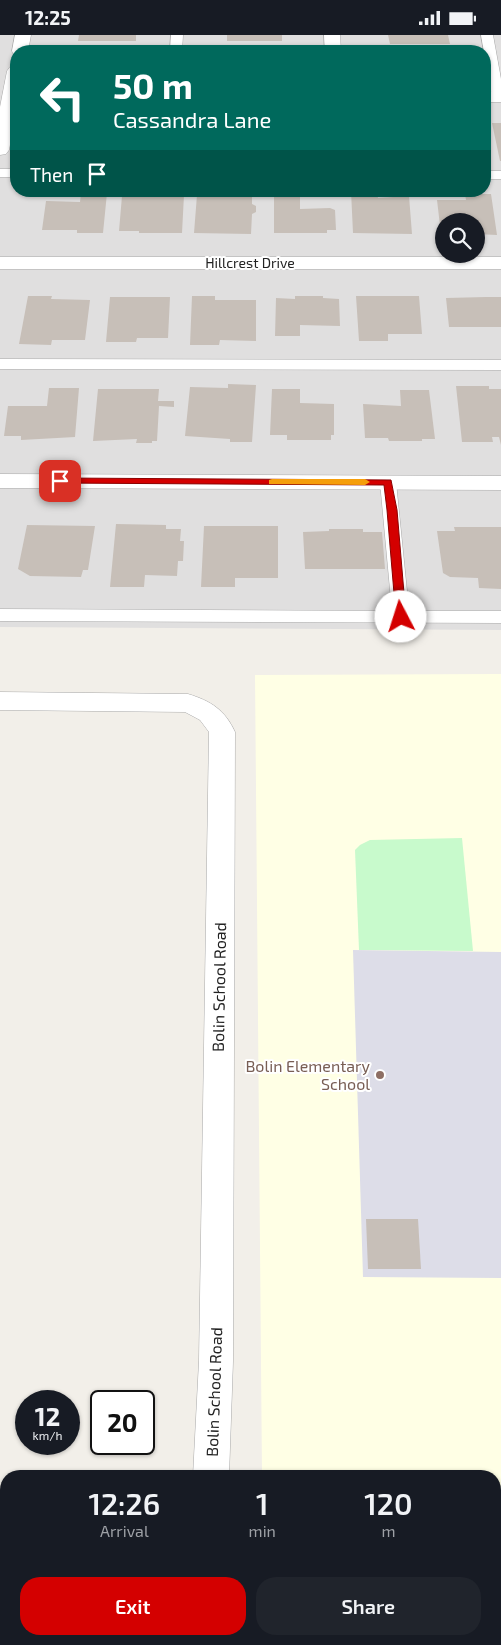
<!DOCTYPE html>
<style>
body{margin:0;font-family:"Exo 2",sans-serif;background:#20242c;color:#f1f3f6;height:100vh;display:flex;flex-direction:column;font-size:19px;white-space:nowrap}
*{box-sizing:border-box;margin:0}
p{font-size:16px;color:#9ea1a6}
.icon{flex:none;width:28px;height:28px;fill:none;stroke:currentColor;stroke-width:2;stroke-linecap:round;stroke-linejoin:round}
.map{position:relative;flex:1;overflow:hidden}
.side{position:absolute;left:0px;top:1435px;width:501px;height:175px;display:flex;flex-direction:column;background:#171b24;border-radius:20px 20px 0 0;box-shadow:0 1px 4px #0004}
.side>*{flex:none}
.banner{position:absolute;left:10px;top:10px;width:481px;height:152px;border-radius:20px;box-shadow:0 1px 4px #0004;background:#00695c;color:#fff;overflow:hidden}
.tools{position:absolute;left:435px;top:178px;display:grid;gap:10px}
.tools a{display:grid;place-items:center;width:50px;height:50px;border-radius:50%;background:#171b24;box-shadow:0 1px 4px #0004;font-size:25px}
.speed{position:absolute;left:15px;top:1355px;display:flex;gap:10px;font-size:25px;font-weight:700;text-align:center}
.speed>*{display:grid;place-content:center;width:65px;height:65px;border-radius:50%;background:#171b24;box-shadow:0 1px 4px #0004;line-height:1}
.speed small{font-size:12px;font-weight:400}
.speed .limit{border:2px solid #111;border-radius:8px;background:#fff;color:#111}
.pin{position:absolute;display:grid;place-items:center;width:42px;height:42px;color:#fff;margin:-21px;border-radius:10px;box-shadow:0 2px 8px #0006}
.me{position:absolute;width:55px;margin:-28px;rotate:355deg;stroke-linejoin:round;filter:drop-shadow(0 0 4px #0008)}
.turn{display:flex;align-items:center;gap:18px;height:105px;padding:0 20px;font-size:22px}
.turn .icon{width:65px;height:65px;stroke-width:2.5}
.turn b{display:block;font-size:35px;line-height:42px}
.then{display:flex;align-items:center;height:48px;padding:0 20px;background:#0003;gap:10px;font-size:19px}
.eta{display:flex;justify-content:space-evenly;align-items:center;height:85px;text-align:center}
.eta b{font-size:30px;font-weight:600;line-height:35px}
.cta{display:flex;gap:10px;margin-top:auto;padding:10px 20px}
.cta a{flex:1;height:58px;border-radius:20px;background:#d40000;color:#fff;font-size:20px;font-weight:600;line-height:58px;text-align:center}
.cta a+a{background:#20242c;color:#f1f3f6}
.status{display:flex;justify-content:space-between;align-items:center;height:35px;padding:0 25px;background:#171b24;direction:ltr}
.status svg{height:14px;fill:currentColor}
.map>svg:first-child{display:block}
</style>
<div class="status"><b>12:25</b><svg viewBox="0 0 49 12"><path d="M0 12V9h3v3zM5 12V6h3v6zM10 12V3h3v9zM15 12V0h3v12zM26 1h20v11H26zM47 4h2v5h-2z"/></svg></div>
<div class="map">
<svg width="501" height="1610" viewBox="0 0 501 1610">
<rect width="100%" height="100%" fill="#f2efe9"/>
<path fill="#e0dfdf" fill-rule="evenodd" d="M0,0h501v595l-501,-3zM16,16h469v140h-469zM444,186h32v33h-32z"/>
<path fill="#ffffe5" d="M501,639v971h-237v-6h231v-163h-233l-7,-801z"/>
<path fill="#c8facc" d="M462,803l11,113 -114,-1 -4,-100 5,-5 10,-5z"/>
<path fill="#dddde8" d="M353,915l148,2v326l-138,-1z"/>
<g fill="#c7bfb8">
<path d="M79,0h57v6h-58z"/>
<rect x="227" y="0" width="55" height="6"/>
<path d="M388,0h60l2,9h-60z"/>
<path d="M492,88h9v38h-1z"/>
<path d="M351,156l26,1 1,6 31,-2 3,38 -59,-1z"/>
<path d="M81,158h26l-4,40h-26v-3h-35l4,-29 34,1z"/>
<path d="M274,158h26v16l30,-1 5,2 1,20h-9v3h-53z"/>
<path d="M231,159l21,2v8l4,2v6l-4,2 -1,20 -57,-1 3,-38z"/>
<path d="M465,159h26l6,41 -21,-1v-13h-32v13h-3l-4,-34h29z"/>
<path d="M184,160l-2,38h-43v-2h-20l3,-35z"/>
<path d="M28,261h24l-1,3 39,1 -5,40h-33l-1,5 -32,-1z"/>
<path d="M192,261h23v4h41v41l-36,-1 -1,5h-29z"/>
<path d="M295,261h28v2l16,1 1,27 -40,-1v11h-25l1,-38 19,1z"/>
<path d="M356,261h63l3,38h-34v7h-29z"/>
<path d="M110,262h60l-2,41h-31l-1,4h-30z"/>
<path d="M486,262h15v30h-52l-3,-29z"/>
<path d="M228,349l28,1 -4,57h-22v-3l-45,-3 5,-49 38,1z"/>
<path d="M456,351h33v3h12v56l-2,-8h-7l1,5h-31z"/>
<path d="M49,353h30l-4,49 -54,3v-4h-17l4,-30h39z"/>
<path d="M98,354h61l-1,12h16v6l-15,-1 -2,35h-5v2h-16l1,-4 -44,2z"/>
<path d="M272,354h28v14l34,1v31h-3v5h-44v-5h-17z"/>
<path d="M400,355h29l6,49h-13v2h-33l-1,-3h-23l-2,-34 38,2z"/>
<path d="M116,489l50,1v4h15l-1,12h4l-1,20h-5l-1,15 -32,-1 -1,12h-34z"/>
<path d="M27,490l68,1 -7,44h-5l-2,7 -51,-1 -12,-7z"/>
<path d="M204,491h74v52h-43v9h-34z"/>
<path d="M454,492h47v62l-22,-1 -1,-10 -28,-1 -7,-4 -6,-42h18z"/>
<path d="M329,494h34v3h19l3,37h-80l-2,-37 26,-1z"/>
<path d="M366,1184h52l3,50h-53z"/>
</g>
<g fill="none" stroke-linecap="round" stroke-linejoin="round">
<defs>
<g id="lane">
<path d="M171,0h12l-1,16h-12z"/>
<path d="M481,0h12l8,44v21h-7l-2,-3z"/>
<rect x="0" y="134" width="16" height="8"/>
<rect x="485" y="136" width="16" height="8"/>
<path d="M0,324l501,1v10l-501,-1z"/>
<path d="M388,442l6,2 2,3 13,129h92v12l-501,-2v-12l392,2 -12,-129 2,-3z"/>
</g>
<g id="street">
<path d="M15,0h16l-3,16h-12v4h-2l-2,-4z"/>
<path d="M324,0h16l1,16h-16z"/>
<path d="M16,31v47l-7,37 -3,4 -6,1v-48l7,-36 3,-4z"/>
<rect x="485" y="57" width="16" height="10"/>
<rect x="0" y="222" width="501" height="12"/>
<path d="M0,439l501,2v14l-501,-2z"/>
<path d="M0,657l188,2c23,7 37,16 47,38l-2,629 -4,115h-36l6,-115 10,-629 -9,-12 -15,-8 -185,-2z"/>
<path d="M186,1604h38l-1,6h-38z"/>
</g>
</defs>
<use href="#lane" stroke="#a9a9a9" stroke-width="1"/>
<use href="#street" stroke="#a9a9a9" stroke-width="1"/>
<use href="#lane" fill="#fff" fill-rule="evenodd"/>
<use href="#street" fill="#fff" fill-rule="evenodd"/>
</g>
<path fill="#d40000" stroke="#8a0000" d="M60,443l331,2 6,30 9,107 -5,3 -5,-3 -9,-107 -3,-25 -328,-2v-4z"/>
<path fill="#f59e0b" d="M272,444h93l5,3 -5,3 -96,-1v-4z"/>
<circle fill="#8d6e63" stroke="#fff" stroke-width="2" cx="380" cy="1040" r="5"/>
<g text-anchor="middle" stroke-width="4" stroke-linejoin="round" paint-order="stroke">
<g font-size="14" fill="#222" stroke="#fff">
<text x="250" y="233">Hillcrest Drive</text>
</g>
<g font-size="16" fill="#222" stroke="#fff">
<text transform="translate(219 952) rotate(-89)" y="6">Bolin School Road</text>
<text transform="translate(214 1357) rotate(-88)" y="6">Bolin School Road</text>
</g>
<g font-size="16" fill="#785e54" stroke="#fff" text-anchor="end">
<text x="370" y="1037">Bolin Elementary<tspan x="370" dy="18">School</tspan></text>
</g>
</g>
</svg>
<div class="tools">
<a><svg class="icon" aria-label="search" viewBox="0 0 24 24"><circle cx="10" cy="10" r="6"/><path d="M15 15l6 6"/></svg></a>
</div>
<div class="speed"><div>12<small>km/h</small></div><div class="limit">20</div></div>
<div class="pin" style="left:60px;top:446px;background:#d93025"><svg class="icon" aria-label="arrive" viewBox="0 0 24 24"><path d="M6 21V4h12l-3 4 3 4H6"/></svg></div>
<svg class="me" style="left:401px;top:582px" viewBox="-20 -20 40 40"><circle r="19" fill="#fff"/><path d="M0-13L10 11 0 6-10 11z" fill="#d40000"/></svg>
<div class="banner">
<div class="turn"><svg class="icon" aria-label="left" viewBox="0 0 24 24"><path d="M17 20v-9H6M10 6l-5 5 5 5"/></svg><div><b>50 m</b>Cassandra Lane</div></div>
<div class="then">Then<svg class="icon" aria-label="arrive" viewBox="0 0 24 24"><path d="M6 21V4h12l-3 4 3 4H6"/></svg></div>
</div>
<section class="side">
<div class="eta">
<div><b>12:26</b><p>Arrival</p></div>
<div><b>1</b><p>min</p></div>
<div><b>120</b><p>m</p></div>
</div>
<div class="cta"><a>Exit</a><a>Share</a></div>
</section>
</div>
